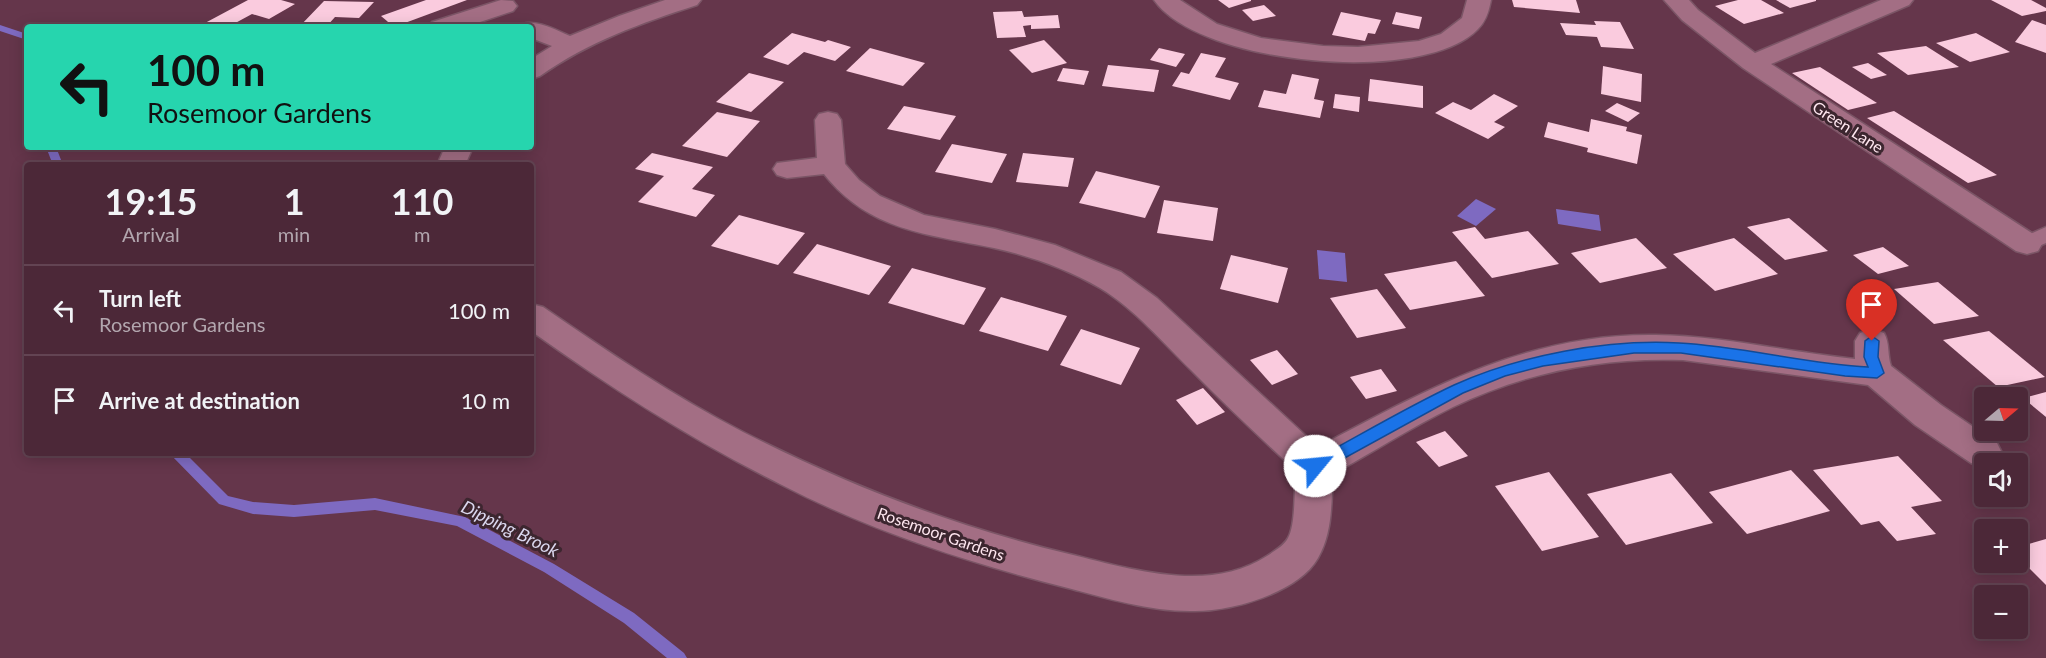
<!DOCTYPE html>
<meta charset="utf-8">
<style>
body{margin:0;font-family:Lato,sans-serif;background:#563443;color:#f1f3f6;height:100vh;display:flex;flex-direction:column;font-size:22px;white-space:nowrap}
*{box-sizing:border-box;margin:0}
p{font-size:20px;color:#b2a6ae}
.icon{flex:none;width:33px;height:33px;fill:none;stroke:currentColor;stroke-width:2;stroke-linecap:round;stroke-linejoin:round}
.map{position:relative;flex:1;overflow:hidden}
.panel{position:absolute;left:24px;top:162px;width:510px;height:294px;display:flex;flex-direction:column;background:#4c2838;border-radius:6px;box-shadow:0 3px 15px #0003,0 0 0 2px #634453}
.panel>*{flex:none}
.hud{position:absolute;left:24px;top:24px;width:510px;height:126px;border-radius:6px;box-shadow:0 3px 15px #0003,0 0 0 2px #634453;background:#26d5ae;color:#111;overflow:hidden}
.needle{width:39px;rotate:71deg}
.controls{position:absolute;left:1974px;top:387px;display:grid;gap:12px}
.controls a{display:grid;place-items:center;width:54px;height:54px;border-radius:6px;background:#4c2838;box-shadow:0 3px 15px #0003,0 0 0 2px #634453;font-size:30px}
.pin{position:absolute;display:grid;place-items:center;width:51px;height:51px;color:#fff;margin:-62px -26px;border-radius:50% 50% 50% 0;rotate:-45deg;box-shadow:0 0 6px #0007}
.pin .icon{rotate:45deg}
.me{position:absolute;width:66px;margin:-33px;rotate:62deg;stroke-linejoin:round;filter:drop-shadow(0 0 4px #0008)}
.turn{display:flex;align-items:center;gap:21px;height:126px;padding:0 24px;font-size:27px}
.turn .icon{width:78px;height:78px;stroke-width:2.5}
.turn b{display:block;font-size:42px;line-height:51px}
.eta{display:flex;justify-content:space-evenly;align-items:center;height:102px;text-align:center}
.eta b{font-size:36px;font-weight:700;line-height:42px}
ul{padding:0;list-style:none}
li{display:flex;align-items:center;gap:18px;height:90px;padding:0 24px;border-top:2px solid #634453}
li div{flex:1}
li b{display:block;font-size:22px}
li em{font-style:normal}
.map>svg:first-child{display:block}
</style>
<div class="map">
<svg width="2046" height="658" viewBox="0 0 2046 658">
<rect width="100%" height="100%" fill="#65364b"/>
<g fill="#7e6ac1">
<path d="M1476,199l20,10 -20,17 -19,-10z"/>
<path d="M1556,209l43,6 2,16 -43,-7z"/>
<path d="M1317,250l28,3 2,29 -28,-3z"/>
</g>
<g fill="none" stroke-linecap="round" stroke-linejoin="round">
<g fill="#7e6ac1" fill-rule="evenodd">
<path d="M0,25l27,9v6l-27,-9z"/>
<path d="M46,147h10l7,18h-10z"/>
<path d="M169,453h16l43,43 25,6 41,3 81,-7 90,19 89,47 80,49 50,40 3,5h-20l-43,-35 -80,-51 -87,-46 -82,-16 -81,7 -41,-3 -34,-10z"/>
</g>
</g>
<g fill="#facbde">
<path d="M248,0h33l14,4 -26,15 -17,-5 -24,13 -23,-4z"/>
<path d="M426,0h41l-73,27 -13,-11z"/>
<path d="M1218,0h33v1l-22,7z"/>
<path d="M1512,0h64l4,13 -66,-6z"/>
<path d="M1738,0h23l23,13 -40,11 -29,-18z"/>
<path d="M1776,0h40v1l-26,7z"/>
<path d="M1991,0h40l15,8v3l-24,5z"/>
<path d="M324,1l50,1 -15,16 -24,-1 -9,10h-27z"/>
<path d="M1264,5l12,11 -23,5 -11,-11z"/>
<path d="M1022,11l2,6 34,-2 2,13 -29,1v-4l-8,1 3,11 -29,1 -4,-26z"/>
<path d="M1341,12l40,8 -6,14 -7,-1 -3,8 -33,-6z"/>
<path d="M1396,12l26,5 -3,12 -27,-5z"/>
<path d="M2032,20l14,5v28l-31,-11z"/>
<path d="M1594,21l26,1 14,27 -33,-2 -4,-10 -31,-2 -6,-12 36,2z"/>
<path d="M792,33l33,9 3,-2 23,7 -16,14 -31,-9 -16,13 -25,-8z"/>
<path d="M1976,33l34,19 -40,10 -34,-19z"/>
<path d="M1044,40l23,23 -35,10 -23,-23z"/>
<path d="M1926,46l33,21 -51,8 -31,-22z"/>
<path d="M870,48l55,15 -22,23 -57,-15z"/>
<path d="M1159,48l26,6 -9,13 -26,-7z"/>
<path d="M1201,53l25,5 -11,19 24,6 -9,17 -58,-14 9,-14 8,2z"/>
<path d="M1868,63l19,12 -16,4 -19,-12z"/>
<path d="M1108,65l51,5 -5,22 -52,-6z"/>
<path d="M1603,66l39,8 -1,28 -40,-8z"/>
<path d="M1820,67l57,36 -29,7 -56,-37z"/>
<path d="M1063,68l26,3 -5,14 -27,-4z"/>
<path d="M749,73l35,9 -33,30 -35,-10z"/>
<path d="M1292,74l27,5 -5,20 10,2 -4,17 -62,-11 6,-17 22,4z"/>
<path d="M1370,79l53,7v22l-55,-7z"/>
<path d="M1335,94l25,3 -1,15 -26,-4z"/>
<path d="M1494,94l24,12 -24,16 11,5 -17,12 -53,-26 18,-11 18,8z"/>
<path d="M1617,103l23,10 -12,9 -23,-11z"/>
<path d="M904,106l52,10 -16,24 -53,-11z"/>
<path d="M1894,111l103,64 -29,8 -101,-65z"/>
<path d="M717,112l43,9 -33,36 -45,-11z"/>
<path d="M1591,119l36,8 -1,4 16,4 -5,29 -50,-12 1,-4 -44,-11 4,-15 41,10z"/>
<path d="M952,144l55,10 -15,29 -57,-11z"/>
<path d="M652,153l61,14 -21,22 23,6 -19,22 -58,-15 26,-26 -29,-7z"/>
<path d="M1023,153l51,5 -6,29 -52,-5z"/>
<path d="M1096,171l64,15 -15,32 -66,-15z"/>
<path d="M1164,200l54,8 -5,33 -56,-8z"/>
<path d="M739,215l66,18 -27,32 -67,-19z"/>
<path d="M1789,218l39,33 -43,9 -38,-33z"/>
<path d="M1475,227l10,12 43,-8 31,33 -67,14 -40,-46z"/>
<path d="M1636,238l31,30 -67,15 -29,-30z"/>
<path d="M1734,238l44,36 -63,17 -42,-37z"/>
<path d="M817,244l74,22 -22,29 -76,-22z"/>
<path d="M1883,247l26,19 -31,8 -25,-19z"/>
<path d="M1231,255l57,13 -10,35 -58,-14z"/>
<path d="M1456,261l29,35 -75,14 -26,-36z"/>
<path d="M912,268l74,20 -22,37 -76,-22z"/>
<path d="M1938,282l41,34 -45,8 -40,-35z"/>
<path d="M1377,289l29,39 -49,10 -27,-40z"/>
<path d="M1001,297l66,19 -19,35 -69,-20z"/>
<path d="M1081,329l59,19 -19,37 -61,-20z"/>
<path d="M1989,331l56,46 -47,10 -55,-47z"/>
<path d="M1277,350l21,24 -26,11 -22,-25z"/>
<path d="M1381,369l16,22 -31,8 -16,-22z"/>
<path d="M1203,388l22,24 -28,13 -21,-25z"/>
<path d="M2046,392v25l-23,-19z"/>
<path d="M1445,431l23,25 -29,11 -23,-25z"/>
<path d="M1898,456l44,45 -31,6 25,27 -39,7 -18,-20 -18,4 -48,-55z"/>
<path d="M1791,470l39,41 -83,23 -38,-42z"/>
<path d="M1549,472l50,65 -57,14 -47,-65z"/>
<path d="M1671,473l42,50 -87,22 -39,-51z"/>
<path d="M2046,539v46l-28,-28v-10z"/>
</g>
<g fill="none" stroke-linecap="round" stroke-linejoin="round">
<defs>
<path id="lane" d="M2046,227v16l-19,8 -8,-2 -3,-5 3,-5z"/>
<g id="street">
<path d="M501,0l12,1 4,5 -4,5 -48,16h-36l3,-5z"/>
<path d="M665,0h36l-4,5c-56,18 -109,37 -157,71l-9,3v-20l21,-13 -21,-8v-11h-11l2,-3c17,-4 33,6 48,12l49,-20z"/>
<path d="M1154,0h26l37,24 44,14 62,8 35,1 61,-6 22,-7 21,-16 5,-18h24c-2,11 -5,21 -13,29 -54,57 -279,36 -324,-29z"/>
<path d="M1664,0h25l9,10 57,43 126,-53h32l-4,5 -138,59 267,173 4,7 -4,7 -11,3 -11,-3 -273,-183 -61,-48z"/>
<path d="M828,112l9,2 4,6 4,44 14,16 21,16 44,19 71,14 60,16 66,27 36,26 161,149c109,-58 210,-114 338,-112 67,1 132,17 199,24v-18l5,-8 12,-4 12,4c6,11 3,21 7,33l50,39 56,38 5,10 -5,10 -13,1v3l-13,-4 -56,-38 -47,-40 -185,-25c-81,-3 -157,12 -230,47 -41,20 -80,45 -120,67 -2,28 0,58 -15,84 -20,35 -86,53 -123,53 -43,1 -86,-12 -127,-23 -99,-25 -197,-57 -288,-104 -88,-44 -169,-96 -249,-153v-27l12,3c64,44 130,89 200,125 106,54 210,94 326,122 62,15 140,40 198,2 7,-5 17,-10 21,-18 8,-14 6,-50 8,-67 -35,-33 -71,-66 -105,-101 -29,-28 -56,-61 -91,-82 -33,-19 -70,-32 -106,-40 -67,-14 -125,-17 -170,-74l-37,4 -10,-3 -4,-6 4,-6 40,-5 -2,-38 4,-6z"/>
<path d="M445,147h28l-8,18h-28z"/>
</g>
</defs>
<use href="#lane" stroke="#7b5566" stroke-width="3"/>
<use href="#street" stroke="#7b5566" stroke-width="3"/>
<use href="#lane" fill="#a36e84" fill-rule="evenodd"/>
<use href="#street" fill="#a36e84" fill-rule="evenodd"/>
</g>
<path fill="#1a73e8" stroke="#114b97" stroke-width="1.5" d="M1872,336l7,5 -1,16 6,16 -7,5 -32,-2 -164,-23h-47l-91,13 -38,10 -42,17 -142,78h-11l-2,-5 2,-4c47,-25 95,-54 144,-77 67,-30 152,-46 225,-42 63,3 126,21 189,24l-4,-10 1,-16z"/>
<g text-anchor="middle" stroke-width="6" stroke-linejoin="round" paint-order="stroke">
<g font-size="16" fill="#fee6ef" stroke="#3c262f">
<text transform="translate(1848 127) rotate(33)" y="6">Green Lane</text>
<text transform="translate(941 534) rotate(19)" y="6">Rosemoor Gardens</text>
</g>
<g font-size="18" font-style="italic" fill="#dad7ee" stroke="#3c262f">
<text transform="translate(510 529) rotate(26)" y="6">Dipping Brook</text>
</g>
</g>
</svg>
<div class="controls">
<a><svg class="needle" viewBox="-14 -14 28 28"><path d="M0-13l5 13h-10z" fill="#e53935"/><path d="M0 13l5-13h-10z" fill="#b2a6ae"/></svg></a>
<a><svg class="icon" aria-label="sound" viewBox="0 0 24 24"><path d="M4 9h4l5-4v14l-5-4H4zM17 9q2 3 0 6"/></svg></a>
<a>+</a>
<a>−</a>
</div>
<div class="pin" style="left:1872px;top:341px;background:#d93025"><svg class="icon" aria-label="arrive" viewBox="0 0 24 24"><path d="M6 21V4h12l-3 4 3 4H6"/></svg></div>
<svg class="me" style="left:1315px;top:466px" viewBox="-20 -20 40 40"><circle r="19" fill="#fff"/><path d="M0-13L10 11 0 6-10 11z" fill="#1a73e8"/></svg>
<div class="hud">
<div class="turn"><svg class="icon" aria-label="left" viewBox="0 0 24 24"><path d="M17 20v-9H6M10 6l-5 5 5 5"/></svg><div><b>100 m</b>Rosemoor Gardens</div></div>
</div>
<section class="panel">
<div class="eta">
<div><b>19:15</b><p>Arrival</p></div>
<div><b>1</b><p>min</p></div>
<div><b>110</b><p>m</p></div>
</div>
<ul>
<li><svg class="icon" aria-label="left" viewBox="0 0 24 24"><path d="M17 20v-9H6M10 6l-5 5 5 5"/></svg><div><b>Turn left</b><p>Rosemoor Gardens</p></div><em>100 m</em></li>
<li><svg class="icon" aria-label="arrive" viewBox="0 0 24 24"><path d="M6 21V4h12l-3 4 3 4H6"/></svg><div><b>Arrive at destination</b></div><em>10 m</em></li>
</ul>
</section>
</div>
